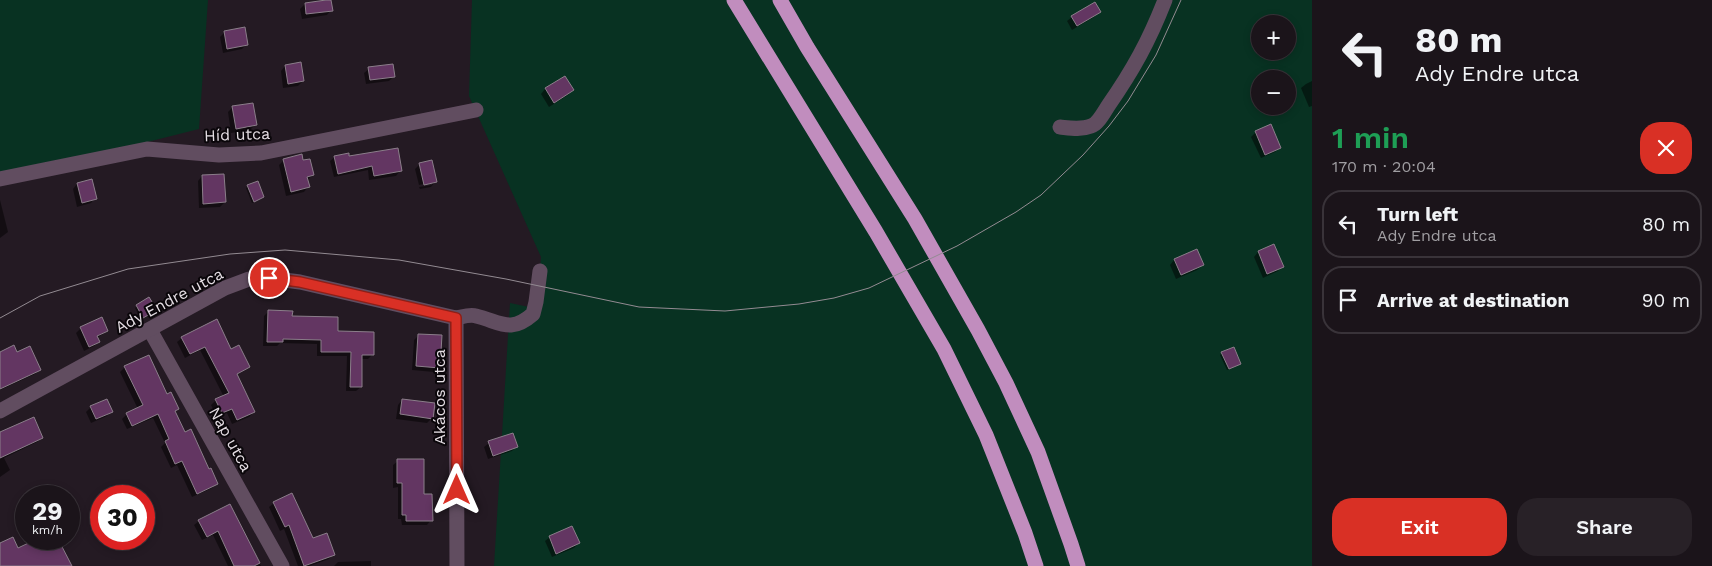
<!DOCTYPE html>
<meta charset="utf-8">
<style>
body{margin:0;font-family:"Work Sans",sans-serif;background:#282127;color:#f1f3f6;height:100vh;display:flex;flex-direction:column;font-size:19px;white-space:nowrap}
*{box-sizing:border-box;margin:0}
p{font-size:16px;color:#a09ea2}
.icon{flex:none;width:28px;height:28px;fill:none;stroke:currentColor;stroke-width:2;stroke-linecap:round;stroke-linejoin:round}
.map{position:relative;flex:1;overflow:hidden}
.drawer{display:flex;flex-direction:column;background:#1b141a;width:400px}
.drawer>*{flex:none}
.banner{background:#1b141a;color:#f1f3f6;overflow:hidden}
.controls{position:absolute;left:1251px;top:15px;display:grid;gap:10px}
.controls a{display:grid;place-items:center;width:45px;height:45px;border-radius:50%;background:#1b141a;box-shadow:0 2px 8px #0003,0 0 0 1px #393339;font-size:25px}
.speed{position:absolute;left:15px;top:485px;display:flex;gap:10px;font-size:25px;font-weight:700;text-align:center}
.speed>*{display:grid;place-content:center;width:65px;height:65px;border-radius:50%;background:#1b141a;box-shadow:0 2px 8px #0003,0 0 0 1px #393339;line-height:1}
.speed small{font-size:12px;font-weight:400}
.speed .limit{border:8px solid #d22;background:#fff;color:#111}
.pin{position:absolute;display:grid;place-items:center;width:42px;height:42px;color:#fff;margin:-21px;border:2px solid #fff;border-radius:50%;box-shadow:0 1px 5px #0007}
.me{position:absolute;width:55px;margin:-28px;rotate:0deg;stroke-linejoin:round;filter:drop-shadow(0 0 4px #0008)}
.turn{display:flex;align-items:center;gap:18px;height:105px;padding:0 20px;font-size:22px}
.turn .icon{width:65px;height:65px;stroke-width:2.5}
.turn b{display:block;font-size:35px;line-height:42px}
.round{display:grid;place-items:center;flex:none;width:52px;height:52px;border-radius:20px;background:#282127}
.summary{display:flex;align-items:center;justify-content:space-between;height:85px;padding:0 20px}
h1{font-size:30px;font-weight:600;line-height:38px;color:#1e9e55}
.primary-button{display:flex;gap:10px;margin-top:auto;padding:10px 20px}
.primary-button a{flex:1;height:58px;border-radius:20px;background:#d93025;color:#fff;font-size:20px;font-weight:600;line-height:58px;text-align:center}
.primary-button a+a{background:#282127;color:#f1f3f6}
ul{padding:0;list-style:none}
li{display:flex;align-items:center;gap:15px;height:68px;margin:0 10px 8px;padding:0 10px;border:2px solid #393339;border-radius:20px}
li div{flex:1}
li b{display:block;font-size:19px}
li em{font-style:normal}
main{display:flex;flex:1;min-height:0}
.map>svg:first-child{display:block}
</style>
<main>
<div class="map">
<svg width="1312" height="566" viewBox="0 0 1312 566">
<rect width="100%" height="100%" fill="#241a23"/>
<g fill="#083222" fill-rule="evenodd">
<path d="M0,0h208l-9,129 -199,50z"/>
<path d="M472,0h840v566h-818l16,-263 19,4 11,-36 1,-14 -72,-161zM1260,24h28v27h-28zM1260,79h28v27h-28z"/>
</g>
<g fill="#0007">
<path d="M305,4l26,6 -4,5 -25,4 -2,-10z"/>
<path d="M1099,12l-5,5 -22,13 -5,-9 5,-4z"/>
<path d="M225,32l22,12 -5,5 -19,4 -3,-16z"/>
<path d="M285,66l18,15 -5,5 -15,2 -2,-17z"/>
<path d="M369,69l25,7 -5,5 -23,3 -2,-11z"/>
<path d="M565,77l8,13 -5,5 -19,12 -8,-13 4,-5z"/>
<path d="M1312,81v25l-3,1 -8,-19 5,-4z"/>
<path d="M232,108l23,17 -5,5 -19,3 -3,-21z"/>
<path d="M1256,132l24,15 -5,5 -14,6 -10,-21z"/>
<path d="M335,157h13l52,14 -4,5 -27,4 -1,-10 -34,7 -4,-16z"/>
<path d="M284,160l18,2 11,13 -6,5 1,7 -4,5 -18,4 -7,-31z"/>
<path d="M420,164l15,18 -4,5 -11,2 -1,-2 13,-2v-3l-13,3 -4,-16z"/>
<path d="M202,176l23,26 -5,5 -21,1 -1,-27z"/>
<path d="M77,184l18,14 -4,5 -14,4 -4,-18z"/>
<path d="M248,186l15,11 -11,6 -6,-15z"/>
<path d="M0,200l8,32 -8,6z"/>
<path d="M1273,246l9,20 -4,5 -15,7 -9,-21 4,-5z"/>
<path d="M1196,251l6,14 -5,5 -21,9 -6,-14 4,-5z"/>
<path d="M137,306l16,6 -12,7 -6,-11z"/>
<path d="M268,312l69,21 35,22 -4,4h-7v28l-5,4h-10l1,-35h-30v-12l-37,-1 -3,3h-14l1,-30z"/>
<path d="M81,328l26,3 -10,7 1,4 -4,4 -10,5 -8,-18z"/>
<path d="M419,335l19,32 -4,5 -22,-2 2,-30z"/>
<path d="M182,338l49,13 18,16 -12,8 17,37 -5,5 -17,7 -5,-11 -10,4 -6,-12 5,-5 8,-3 -24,-47 -15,8 -8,-16z"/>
<path d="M16,353l23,16 -4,5 -35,16v-31z"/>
<path d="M1222,353l15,12 -10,5 -7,-15z"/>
<path d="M125,367l42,29 10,13 -3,3 10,22 33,49 -5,5 -20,9 -15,-32 -6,3 -10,-21 4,-4 -12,-25 -26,11 -5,-10 5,-5 11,-5 -18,-37z"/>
<path d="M402,400l30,18 -5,5 -31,-4 2,-14z"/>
<path d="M91,407l20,4 -4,5 -16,7 -5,-11z"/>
<path d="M42,438l-5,4 -33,16 6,12 -10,7v-37z"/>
<path d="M489,443l28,3 -5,5 -24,8 -4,-12z"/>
<path d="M398,461l25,34 8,25 -4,5h-25l-1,-6h-3v-32l-5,1v-23z"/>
<path d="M274,503l39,36 20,15 -4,5 -19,7h-12l-14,-37 -4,2 -11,-24z"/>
<path d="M229,505l32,61h-33l-15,-31 -11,5 -8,-15 5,-4z"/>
<path d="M550,537l29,6 -5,5 -22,9 -7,-16z"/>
<path d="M371,561v5h-37l4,-4z"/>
</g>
<g fill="#633662" stroke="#8b7e8a">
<path d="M326,0h5l2,11 -27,3 -1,-11z"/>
<path d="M1095,2l6,10 -24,14 -6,-10z"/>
<path d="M245,27l3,18 -21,4 -3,-18z"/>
<path d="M301,62l3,19 -16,3 -3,-19z"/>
<path d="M393,64l2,13 -25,3 -2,-13z"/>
<path d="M565,76l9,14 -20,13 -9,-15z"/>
<path d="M253,103l4,22 -21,4 -4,-23z"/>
<path d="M1271,124l10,24 -16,7 -10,-24z"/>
<path d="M398,148l4,23 -28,5 -2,-10 -34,8 -4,-18 15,-3v3z"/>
<path d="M302,154l1,6 7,-1 4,16 -7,2 3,10 -19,5 -8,-33z"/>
<path d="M432,160l5,22 -13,3 -5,-22z"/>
<path d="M224,174l2,28 -23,2 -1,-29z"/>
<path d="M92,179l5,20 -15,4 -5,-20z"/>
<path d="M258,181l6,16 -10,5 -7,-17z"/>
<path d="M1274,244l10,23 -17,7 -9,-23z"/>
<path d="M1197,249l7,16 -23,10 -7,-16z"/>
<path d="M149,297l8,13 -14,8 -7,-13z"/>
<path d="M268,310l25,1 -1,5 46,1v14l36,1v23h-12v32h-12l1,-35h-30v-12l-38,-1v3h-16z"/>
<path d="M102,317l6,14 -11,5 3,6 -11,5 -9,-20z"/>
<path d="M217,319l14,30 8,-4 11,22 -13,7 18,38 -18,8 -5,-11 -10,4 -7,-14 14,-6 -24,-46 -15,7 -9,-17z"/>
<path d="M418,334l24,1 -2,33 -24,-2z"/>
<path d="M14,345l3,7 13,-6 11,24 -41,19v-37z"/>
<path d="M1234,347l7,17 -12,5 -8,-17z"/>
<path d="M149,355l18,39 4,-2 8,17 -4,2 10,21 6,-3 18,40 2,-1 7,16 -21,10 -15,-33 -7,3 -10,-23 4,-2 -11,-25 -26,12 -6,-13 17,-8 -19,-39z"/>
<path d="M107,399l6,13 -17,7 -6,-13z"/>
<path d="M402,399l33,4 -2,16 -33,-5z"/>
<path d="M34,417l9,21 -43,20v-26z"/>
<path d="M513,433l5,14 -25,9 -5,-15z"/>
<path d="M397,459h27v35h8l1,27h-27v-6h-4v-32h-5z"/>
<path d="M292,493l21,45 14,-5 8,22 -31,11 -15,-41 -4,2 -12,-25z"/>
<path d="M230,504l30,59 -6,3h-20l-16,-35 -11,6 -9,-17z"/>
<path d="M572,526l8,17 -24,11 -7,-18z"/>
<path d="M13,537l5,11 19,-9h21l14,27h-72v-23z"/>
</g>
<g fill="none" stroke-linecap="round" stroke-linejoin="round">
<g stroke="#614d60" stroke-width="15">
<path d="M1060,127c10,1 21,3 31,-1 7,-2 13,-14 17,-20 25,-36 41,-65 57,-106"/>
<path d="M0,179l147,-30 72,6 42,-2 215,-43"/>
<path d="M456,318l1,248"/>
<path d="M150,330l132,236"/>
<path d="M0,411l225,-123 24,-9 20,-1 31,4 156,36c6,-1 14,-4 20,-2 25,6 34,18 57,-2l3,-12 4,-31"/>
</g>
<g stroke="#c18dbe" stroke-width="15">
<path d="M734,0l142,232 68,117 42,86 39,98 11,33"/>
<path d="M780,0l27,47 108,172 63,111 28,53 32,69 33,92 7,22"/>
</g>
<path stroke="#938b92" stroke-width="1" d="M0,318l40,-22 88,-27 102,-15 55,-4 114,10 107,19 133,28 86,4 74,-7 35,-6 35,-10 88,-42 59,-34 25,-17 42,-40 26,-29 19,-25 28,-46 25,-55"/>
</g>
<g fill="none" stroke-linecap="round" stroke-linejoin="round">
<defs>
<path id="route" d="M269,278l31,4 156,36 1,172"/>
</defs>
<use href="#route" stroke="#8d1f18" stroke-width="12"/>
<use href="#route" stroke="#d93025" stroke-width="9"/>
</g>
<g text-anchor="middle" stroke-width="4" stroke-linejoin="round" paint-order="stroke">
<g font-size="16" fill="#e5dee4" stroke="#0a060a">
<text transform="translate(237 134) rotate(-2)" y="6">Híd utca</text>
<text transform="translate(169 300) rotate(-28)" y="6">Ady Endre utca</text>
<text transform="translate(439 397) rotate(-90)" y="6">Akácos utca</text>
<text transform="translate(231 439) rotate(61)" y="6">Nap utca</text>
</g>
</g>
</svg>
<div class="controls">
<a>+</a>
<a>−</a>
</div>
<div class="speed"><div>29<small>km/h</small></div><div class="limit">30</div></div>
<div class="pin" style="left:269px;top:278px;background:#d93025"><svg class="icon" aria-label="arrive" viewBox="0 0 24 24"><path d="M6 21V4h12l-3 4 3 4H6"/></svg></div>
<svg class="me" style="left:457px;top:490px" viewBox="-20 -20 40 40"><path d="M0-17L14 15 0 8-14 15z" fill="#d93025" stroke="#fff" stroke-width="4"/></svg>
</div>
<section class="drawer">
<div class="banner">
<div class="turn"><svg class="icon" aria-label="left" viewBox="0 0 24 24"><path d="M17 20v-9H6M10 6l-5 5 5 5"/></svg><div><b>80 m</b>Ady Endre utca</div></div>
</div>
<div class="summary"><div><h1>1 min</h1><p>170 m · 20:04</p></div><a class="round" style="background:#d93025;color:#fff"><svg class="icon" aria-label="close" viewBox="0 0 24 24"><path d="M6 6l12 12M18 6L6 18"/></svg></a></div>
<ul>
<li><svg class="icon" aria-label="left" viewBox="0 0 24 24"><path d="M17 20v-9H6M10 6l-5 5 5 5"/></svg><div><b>Turn left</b><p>Ady Endre utca</p></div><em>80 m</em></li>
<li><svg class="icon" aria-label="arrive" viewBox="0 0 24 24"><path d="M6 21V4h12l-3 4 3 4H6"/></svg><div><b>Arrive at destination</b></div><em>90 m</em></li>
</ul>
<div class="primary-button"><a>Exit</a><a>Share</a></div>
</section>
</main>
